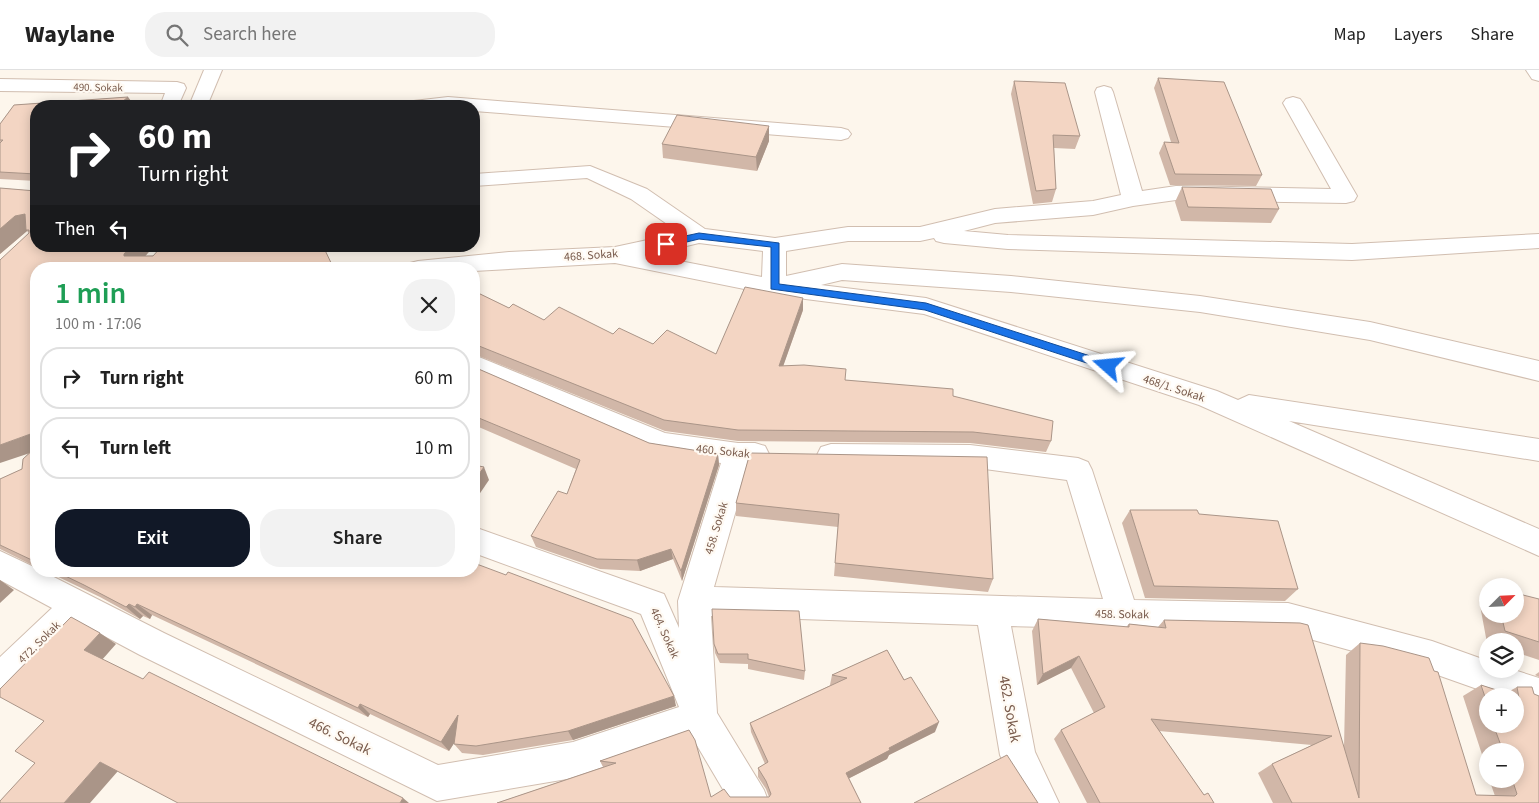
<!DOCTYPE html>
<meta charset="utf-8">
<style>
body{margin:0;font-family:"Source Sans 3",sans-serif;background:#f2f2f2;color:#222;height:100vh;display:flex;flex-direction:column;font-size:19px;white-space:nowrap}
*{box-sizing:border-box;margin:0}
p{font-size:16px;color:#767676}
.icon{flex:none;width:28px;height:28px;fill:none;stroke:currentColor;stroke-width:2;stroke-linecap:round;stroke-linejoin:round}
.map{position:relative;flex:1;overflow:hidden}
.details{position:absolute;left:30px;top:192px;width:450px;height:315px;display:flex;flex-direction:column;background:#fff;border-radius:20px;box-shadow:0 2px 12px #0003}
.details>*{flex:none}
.hud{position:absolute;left:30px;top:30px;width:450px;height:152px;border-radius:20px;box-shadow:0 2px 12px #0003;background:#202124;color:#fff;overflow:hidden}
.needle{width:32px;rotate:66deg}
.tools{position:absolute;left:1479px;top:508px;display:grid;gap:10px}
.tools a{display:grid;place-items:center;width:45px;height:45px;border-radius:50%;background:#fff;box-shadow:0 2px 12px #0003;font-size:25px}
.pin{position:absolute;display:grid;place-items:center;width:42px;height:42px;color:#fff;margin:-21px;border-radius:10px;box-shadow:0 2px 8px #0006}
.me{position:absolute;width:55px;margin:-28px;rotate:288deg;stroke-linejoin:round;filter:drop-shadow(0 0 4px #0008)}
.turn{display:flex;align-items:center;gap:18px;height:105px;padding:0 25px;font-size:22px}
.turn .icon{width:65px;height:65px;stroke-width:2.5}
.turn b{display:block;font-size:35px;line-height:42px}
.then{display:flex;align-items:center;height:48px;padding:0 25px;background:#0003;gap:10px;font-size:19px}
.round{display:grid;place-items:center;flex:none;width:52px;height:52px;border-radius:20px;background:#f2f2f2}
.headline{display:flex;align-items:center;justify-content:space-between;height:85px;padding:0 25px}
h1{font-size:30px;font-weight:600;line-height:38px;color:#1e9e55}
.primary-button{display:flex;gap:10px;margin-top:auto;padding:10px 25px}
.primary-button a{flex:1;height:58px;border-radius:20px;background:#111827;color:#fff;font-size:20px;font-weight:600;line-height:58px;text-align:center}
.primary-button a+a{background:#f2f2f2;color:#222}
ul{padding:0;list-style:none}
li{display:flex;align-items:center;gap:15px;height:62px;margin:0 10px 8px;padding:0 15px;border:2px solid #e0e0e0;border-radius:20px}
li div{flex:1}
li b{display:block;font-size:19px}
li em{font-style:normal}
header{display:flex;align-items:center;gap:30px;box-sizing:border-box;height:70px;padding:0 25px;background:#fff;border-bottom:1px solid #e0e0e0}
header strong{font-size:24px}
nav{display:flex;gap:28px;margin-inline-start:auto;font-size:18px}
.search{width:350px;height:45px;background:#f2f2f2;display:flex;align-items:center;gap:12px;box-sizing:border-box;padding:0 18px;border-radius:20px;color:#767676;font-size:19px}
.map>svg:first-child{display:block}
</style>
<header>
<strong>Waylane</strong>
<div class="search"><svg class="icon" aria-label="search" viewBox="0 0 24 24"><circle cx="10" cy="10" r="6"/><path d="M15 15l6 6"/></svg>Search here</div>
<nav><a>Map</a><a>Layers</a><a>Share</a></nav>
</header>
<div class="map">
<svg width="1539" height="733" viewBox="0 0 1539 733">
<rect width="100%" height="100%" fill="#fdf6ec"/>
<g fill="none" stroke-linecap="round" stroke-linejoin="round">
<defs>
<g id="minor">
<path d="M204,0h18l-15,36h-18z"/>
<path d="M1526,0h13v11l-7,-2z"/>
<path d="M0,9l177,3 7,2 2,4 -8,18h-18l5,-13 -165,-2z"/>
<path d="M1104,16l7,2 2,4 29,99 34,-5 155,3 -48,-86 3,-4 7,-2 7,2 3,4 54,93 -3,5 -8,2 -170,-3 -43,6 -40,9 -98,8 -31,8 44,4 344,9 187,-10v14l-187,12 -344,-11 -64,-6 -8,-2 -2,-3 -14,3h-72l-62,10v25l56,-12 169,12 189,20 170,26 169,39v20l-169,-41 -170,-28 -189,-20 -169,-12 -21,5 105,13 291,93 21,9 11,-5 290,44v22l-250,-40 250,108v27l-340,-151 -275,-91 -150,-19 -159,-32 -141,8v-2h-68l4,-6 8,-2 91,-9 106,-5 65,-14 -49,-34 -44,-21 -113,8v-12l116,-8 57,23 58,40 70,9 73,-11h72l75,-18 98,-8 28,-6 -26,-103 2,-4zM699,173l64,8 -1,26 -113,-22z"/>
<path d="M448,27l393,31 7,2 3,4 -3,4 -7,2 -367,-29v-5h-72l3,-4z"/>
<path d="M474,285l191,78 73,10h17l10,3 4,8 -4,8 -16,3 -35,122 389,12 -36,-119 -97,-13 -139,-1 -10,-3 -4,-8 4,-8 10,-3 139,1 108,13 10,4 4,8 42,130 154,3 144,38 56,20v8h23l28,9v34l-24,-9v-7h-18l-65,-23 -144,-40 -277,-7 24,126 24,51h-37l-22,-48 -22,-130 -267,-9 6,97 47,77 5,13h-38l-39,-66 -119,41 -136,23 -297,-146 -60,-32 -68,68 -12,5v-39l52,-49 -52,-28v-29l36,17v3h6l122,62 274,132 135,-23 106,-35 -38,-93 -167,-61v-26l190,67 15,34 -1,-27 43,-138 -59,-8 -10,-3 -178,-77z"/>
</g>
</defs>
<use href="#minor" stroke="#d1beb0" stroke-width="2"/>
<use href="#minor" fill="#fff" fill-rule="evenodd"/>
</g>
<g fill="#d1b7a8" fill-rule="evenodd">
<path d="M1158,8l104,97 -6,11 -86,-1 -11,-32 5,-11h7l-17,-54z"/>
<path d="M1014,11l66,55 -5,13 -21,-1 2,41 -4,13 -19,2 -22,-110z"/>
<path d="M128,27l5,7 -2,2h-95v75l-36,-2v-55l14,-19z"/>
<path d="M769,56v15l-12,30 -94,-13 -1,-14z"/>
<path d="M1182,117l97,22 -8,14 -90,-2 -6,-19z"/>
<path d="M0,118l36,3v55h118l-9,10 178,-10 -287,23v298l-36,-18v-70l22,-10 7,-16v-220l-2,-2 -27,23z"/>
<path d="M474,221l35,17 35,12 69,14 40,10 63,10 87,-44 -20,56 62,14 108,16 98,45 -5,11 -76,-9 -232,-2 -73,-10 -191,-77z"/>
<path d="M474,297l175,76 69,11 1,11 -37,116 -9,-22 -33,12 -40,-2 -64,-22 -5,-11 36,-42 9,-25 -102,-44z"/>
<path d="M750,383l243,126 -5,13 -154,-16 4,-49 -102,-11v-13z"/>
<path d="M1130,440l69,4 99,75 -13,12 -140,-3 -23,-75z"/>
<path d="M46,501h428l202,135 -103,34 -90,15 -21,-2 -8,-9v-1l-5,8 -79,-37 -2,3 -216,-102 -2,4 -7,-3 -3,3 -40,-22z"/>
<path d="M1488,524v20h27l24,-15v61l-24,-8v-11h-27l-1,2 -8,-43z"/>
<path d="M1038,549l88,8 3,-3 29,3 6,-7 136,3 44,124 2,-92 14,-12 116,152 19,1 -6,-17h26v-28h-27v22l-25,-77 18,-11 25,8 11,-6 22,116h-266l-15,-30 14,-9 40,-19 -153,-14 45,64 10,8h-127l-33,-64 7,-9 33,-17 -23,-45 -34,17 -5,-54zM1488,626l27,28h-27z"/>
<path d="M714,574l91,27 -1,9 -56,-11v-5l-28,-1 -5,-10z"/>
<path d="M887,580l48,82 -46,23 -2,4 -38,19 12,25h-364l106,-36 -3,-6 89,-31 22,67h58l-3,-8 -8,-12v-9l7,-4 -14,-32 -1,-9 81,-38h-1l2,-10z"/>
<path d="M1539,602v5l-4,-2z"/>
</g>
<g fill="#aa9588">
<path d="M128,27l5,7 -2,2h-14z"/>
<path d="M769,56v15l-12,30 -1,-14z"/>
<path d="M25,144l2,17 -27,23v-25l15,-13z"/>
<path d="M131,176h23l-19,22 -11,-12v-2z"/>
<path d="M803,228v12l-24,68v-12z"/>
<path d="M36,362v19l-36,12v-18z"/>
<path d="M718,384l1,11 -37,116 -1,-10z"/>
<path d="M484,397l5,13 -15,22v-21z"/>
<path d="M671,479l2,10 -33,12 -3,-11z"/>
<path d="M0,510l14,10 -14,13z"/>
<path d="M129,534l14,12 -3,3 -14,-12z"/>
<path d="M137,534l15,11 -2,4 -15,-12z"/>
<path d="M100,563l16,11 -15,17 -17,-11z"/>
<path d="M1079,586l-8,12 -34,17 6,-11z"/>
<path d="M674,626l2,10 -103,34 -5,-9z"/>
<path d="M360,634l10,10 -2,3 -10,-9z"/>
<path d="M458,645l8,10 -17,26 -8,-9z"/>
<path d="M939,652l-4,10 -46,23 -2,4 -43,22 2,-8 43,-25z"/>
<path d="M100,692l18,9 -28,32h-26z"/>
<path d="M403,728l6,5h-9z"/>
</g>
<g fill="#f3d5c3" stroke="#aa9588">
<path d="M1158,8l66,4 38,93 -87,-1 -11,-32 15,1z"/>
<path d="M1014,11l51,2 15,53 -27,-1 3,54 -20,2z"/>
<path d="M128,27l-11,9h-81v68l-36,-2v-29l3,-3h-3v-16l14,-19z"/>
<path d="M677,45l92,11 -13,31 -94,-13z"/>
<path d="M1182,117l89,2 8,20 -91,-2z"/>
<path d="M0,118l36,3v55h95l-7,8v2h29l9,-10h161l11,23h-298v163l-36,13v-185l29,-27v-3h-3l-1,-16 -10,2 -15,13z"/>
<path d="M745,217l58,11 -24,68 25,-1 42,4 -1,11 108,9v7l100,25 -2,20 -78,-9 -235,-2 -74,-10 -190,-76v-53l35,17 4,-4 31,16 15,-13 54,27 6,-6 34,16 14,-14 49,24z"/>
<path d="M474,297l175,76 69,11 -37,117 -10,-22 -34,11 -40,-1 -66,-23 27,-45 9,3 13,-34 -106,-44z"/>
<path d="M36,377v115l-36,-17v-66l22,-10 1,-10z"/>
<path d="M750,383l237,4 6,122 -158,-16 4,-49 -103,-11z"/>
<path d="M474,395l10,2 -10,14z"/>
<path d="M1130,440h67l2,4 79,7 20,68 -144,-3z"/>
<path d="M474,493l32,12 2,-3 124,47 42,77 -106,35 -92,15 -22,-2 4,-29 -17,27 -81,-38 -2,4 -221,-104 -2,3 -6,-3 -3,3 -42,-22 -29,-14h419z"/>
<path d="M1515,523l24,6v43l-34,-11 -4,-17h14z"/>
<path d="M712,539l87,2 6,60 -57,-12v-5h-30l-4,-10z"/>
<path d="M71,547l29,16 -16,17 59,29 6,-7 254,126 -3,5h-222l-78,-41 -36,41h-64v-2l35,-38 -20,-12 29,-30 -44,-24v-8z"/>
<path d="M1038,549l91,8v-3l37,4 -2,-8 136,3 8,2 51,173 1,-155 23,3 46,12 5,13 4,1 38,123 39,1 2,-2 -5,-15h3v-28h-12l-10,-27h22v-28l4,2 -2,-11h15l2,7 5,2v107h-247l-20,-39 60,-28 -181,-17 53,76 4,-2 6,10h-114l-39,-73 44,-23 -26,-51 -36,18z"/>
<path d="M887,580l17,30 7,-3 28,45 -50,26 1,2 -44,23 15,30h-364l119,-40 -16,-2 89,-31 6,10 16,57 13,-8 6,8h39l2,-3 -5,-13 -8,-13 10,-6 -18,-39 97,-45 -15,-3z"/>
<path d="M1481,615l34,11h-27v10z"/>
<path d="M1007,685l31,48h-124z"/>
</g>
<path fill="#1a73e8" stroke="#114b97" d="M699,163l80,10v41l147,19 186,60 2,3 -6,4 -183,-60 -154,-21v-42l-72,-8 -33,8 -5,-3 1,-3z"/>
<g text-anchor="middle" stroke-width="4.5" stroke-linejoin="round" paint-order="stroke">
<g font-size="11" fill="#7a5c4d" stroke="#fffaf3">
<text transform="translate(98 17) rotate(1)" y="4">490. Sokak</text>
</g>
<g font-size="12" fill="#7a5c4d" stroke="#fffaf3">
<text transform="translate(591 185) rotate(-4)" y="4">468. Sokak</text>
<text transform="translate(1174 318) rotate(18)" y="4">468/1. Sokak</text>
<text transform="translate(723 381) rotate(6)" y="4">460. Sokak</text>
<text transform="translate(716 458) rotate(-73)" y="4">458. Sokak</text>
<text transform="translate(1122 544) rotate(1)" y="4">458. Sokak</text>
<text transform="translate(665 563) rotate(66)" y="4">464. Sokak</text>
<text transform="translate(39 572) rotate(-45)" y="4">472. Sokak</text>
</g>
<g font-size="15" fill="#7a5c4d" stroke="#fffaf3">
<text transform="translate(1010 639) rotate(80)" y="5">462. Sokak</text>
<text transform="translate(340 666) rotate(26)" y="5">466. Sokak</text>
</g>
</g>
</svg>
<div class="tools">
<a><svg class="needle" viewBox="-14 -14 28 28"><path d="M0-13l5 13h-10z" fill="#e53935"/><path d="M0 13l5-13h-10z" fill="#767676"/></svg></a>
<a><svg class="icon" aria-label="layers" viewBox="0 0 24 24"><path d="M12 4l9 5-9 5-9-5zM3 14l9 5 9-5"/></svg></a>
<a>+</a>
<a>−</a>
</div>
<div class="pin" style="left:666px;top:174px;background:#d93025"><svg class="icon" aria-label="arrive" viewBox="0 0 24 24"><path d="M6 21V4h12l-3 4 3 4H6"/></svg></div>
<svg class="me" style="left:1108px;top:296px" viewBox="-20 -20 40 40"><path d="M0-17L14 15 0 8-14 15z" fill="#1a73e8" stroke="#fff" stroke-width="4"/></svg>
<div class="hud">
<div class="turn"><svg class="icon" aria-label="right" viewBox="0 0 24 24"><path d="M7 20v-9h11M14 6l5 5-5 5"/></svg><div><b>60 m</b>Turn right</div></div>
<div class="then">Then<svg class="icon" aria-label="left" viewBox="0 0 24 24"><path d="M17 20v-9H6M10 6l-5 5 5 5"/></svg></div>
</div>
<section class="details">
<div class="headline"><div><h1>1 min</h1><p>100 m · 17:06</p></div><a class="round"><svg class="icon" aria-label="close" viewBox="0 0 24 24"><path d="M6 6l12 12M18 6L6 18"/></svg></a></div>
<ul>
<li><svg class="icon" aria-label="right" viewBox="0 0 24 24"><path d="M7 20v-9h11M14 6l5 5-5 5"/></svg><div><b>Turn right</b></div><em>60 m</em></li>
<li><svg class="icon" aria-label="left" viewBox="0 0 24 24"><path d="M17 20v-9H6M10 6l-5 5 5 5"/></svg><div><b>Turn left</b></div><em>10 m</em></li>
</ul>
<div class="primary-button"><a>Exit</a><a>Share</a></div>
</section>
</div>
